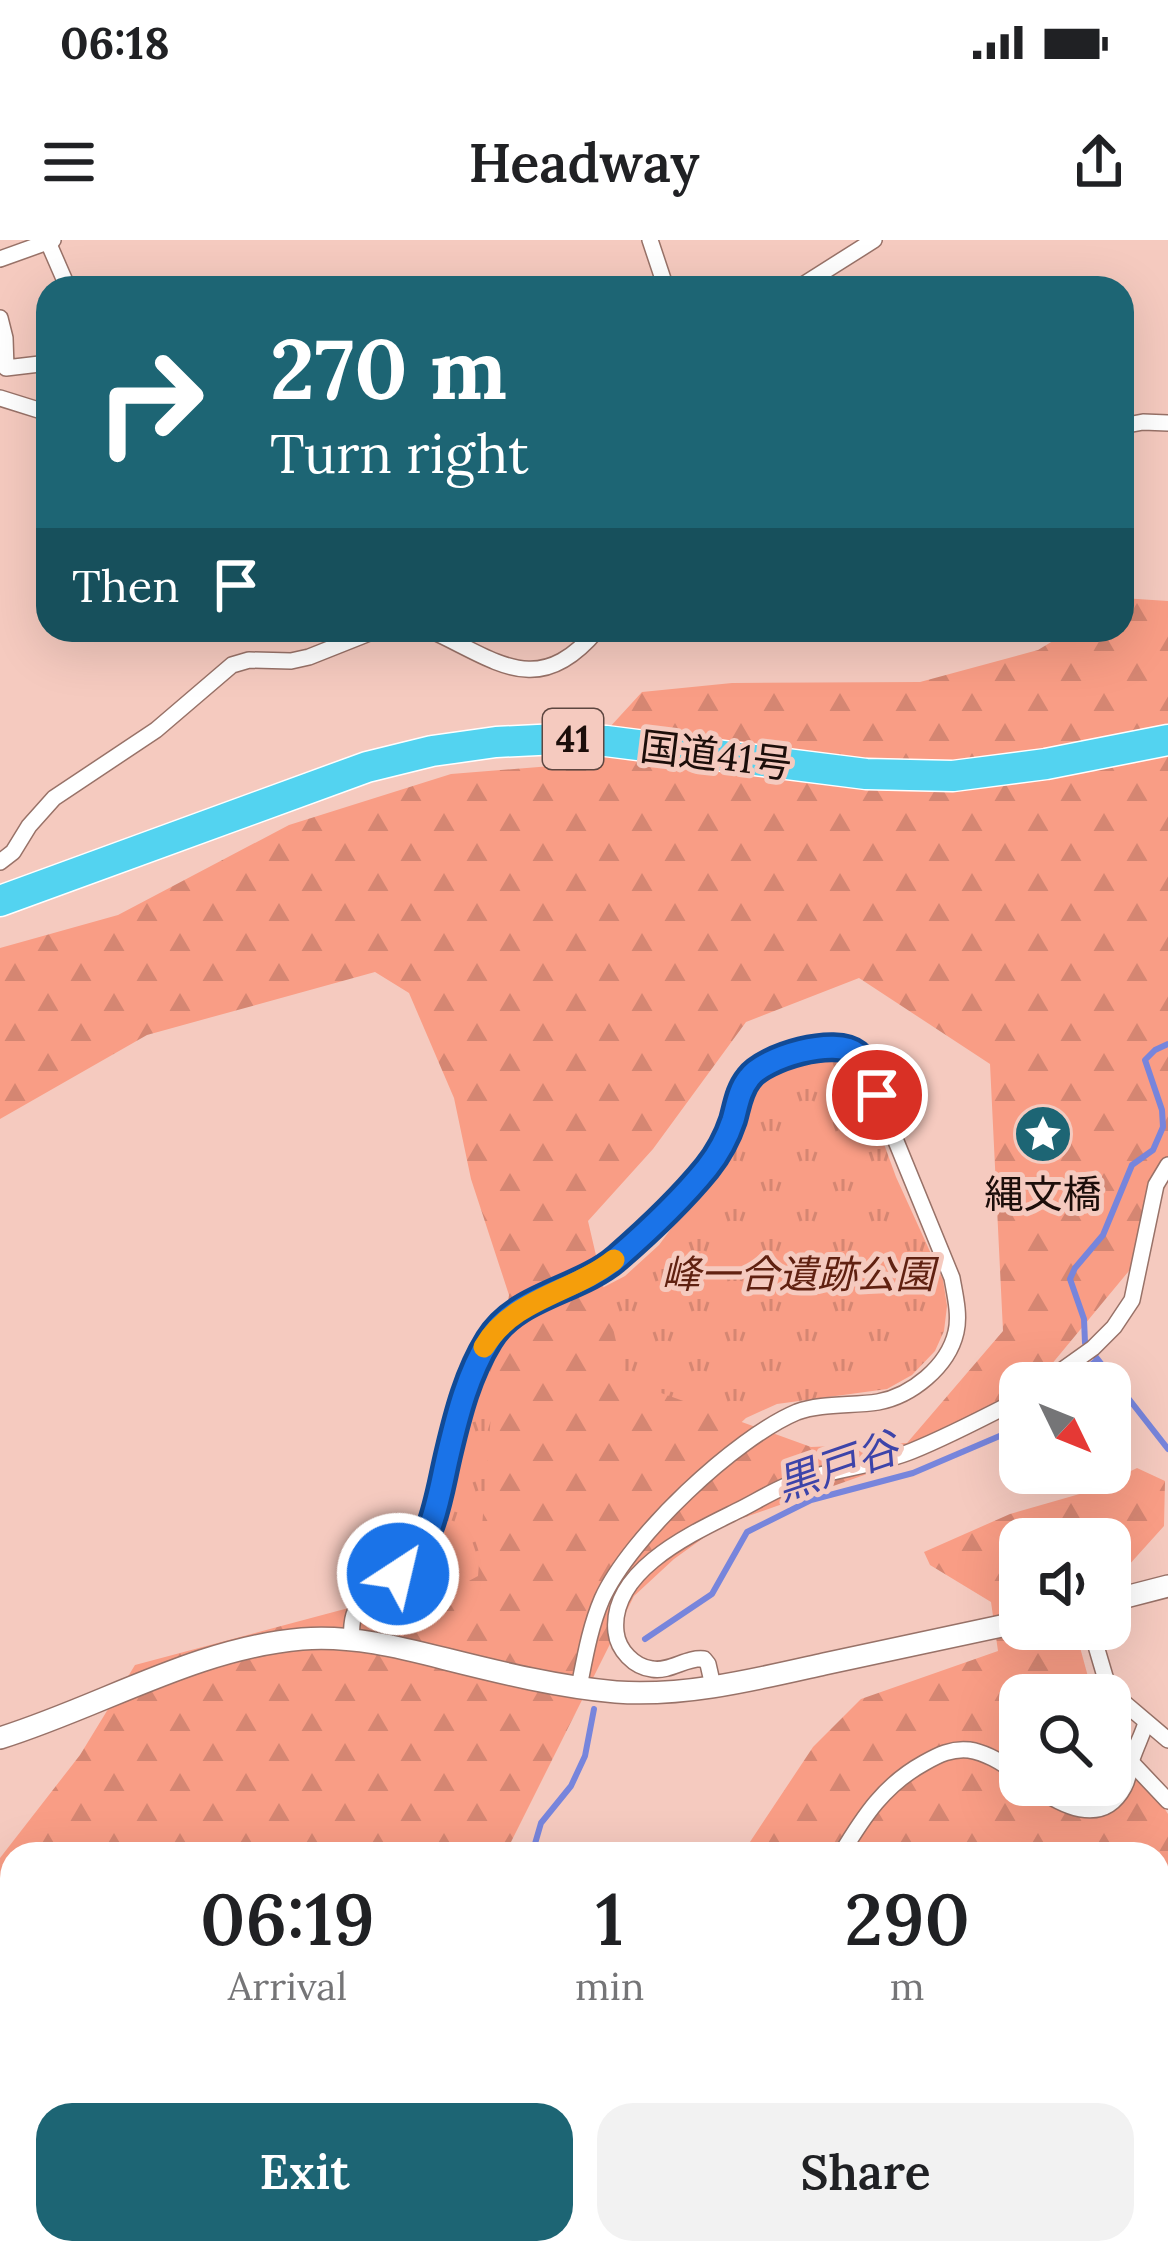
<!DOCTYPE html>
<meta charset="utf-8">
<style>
body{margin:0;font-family:Lora,"Noto Sans JP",serif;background:#f2f2f2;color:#202124;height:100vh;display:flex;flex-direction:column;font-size:45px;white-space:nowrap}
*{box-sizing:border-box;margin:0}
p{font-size:39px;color:#757577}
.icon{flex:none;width:66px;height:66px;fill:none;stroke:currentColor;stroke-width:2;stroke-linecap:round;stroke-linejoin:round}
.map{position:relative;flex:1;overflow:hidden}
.details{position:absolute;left:0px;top:1602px;width:1170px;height:423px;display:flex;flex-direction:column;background:#fff;border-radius:36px 36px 0 0;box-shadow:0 12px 48px #0002}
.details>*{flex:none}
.banner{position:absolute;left:36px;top:36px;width:1098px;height:366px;border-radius:36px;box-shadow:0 12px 48px #0002;background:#1d6574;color:#fff;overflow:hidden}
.needle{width:78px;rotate:133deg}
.tools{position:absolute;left:999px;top:1122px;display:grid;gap:24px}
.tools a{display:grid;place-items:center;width:132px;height:132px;border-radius:24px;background:#fff;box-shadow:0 12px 48px #0002;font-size:60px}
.pin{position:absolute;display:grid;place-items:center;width:102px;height:102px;color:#fff;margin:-51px;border:6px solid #fff;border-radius:50%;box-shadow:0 3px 12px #0007}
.me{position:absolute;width:132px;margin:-66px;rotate:35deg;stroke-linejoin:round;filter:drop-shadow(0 0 9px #0008)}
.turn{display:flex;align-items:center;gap:42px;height:252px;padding:0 36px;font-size:54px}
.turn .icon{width:156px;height:156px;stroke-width:2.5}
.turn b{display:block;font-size:84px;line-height:102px}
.then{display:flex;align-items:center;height:114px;padding:0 36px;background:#0003;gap:24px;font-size:45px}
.eta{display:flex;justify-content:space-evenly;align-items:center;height:204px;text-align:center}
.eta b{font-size:72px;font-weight:600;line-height:84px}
.button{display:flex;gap:24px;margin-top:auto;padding:24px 36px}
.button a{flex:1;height:138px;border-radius:36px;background:#1d6574;color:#fff;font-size:48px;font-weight:600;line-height:138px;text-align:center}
.button a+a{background:#f2f2f2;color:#202124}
.status{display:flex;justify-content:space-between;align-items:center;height:84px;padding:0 60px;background:#fff;direction:ltr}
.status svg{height:33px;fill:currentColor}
header{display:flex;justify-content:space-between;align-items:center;height:156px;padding:0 36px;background:#fff;font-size:54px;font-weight:600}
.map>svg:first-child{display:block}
</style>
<div class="status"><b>06:18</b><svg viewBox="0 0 49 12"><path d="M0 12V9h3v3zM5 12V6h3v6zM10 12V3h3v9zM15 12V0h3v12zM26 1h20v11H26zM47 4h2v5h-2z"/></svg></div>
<header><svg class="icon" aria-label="menu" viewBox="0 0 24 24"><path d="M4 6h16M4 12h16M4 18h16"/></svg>Headway<svg class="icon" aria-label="share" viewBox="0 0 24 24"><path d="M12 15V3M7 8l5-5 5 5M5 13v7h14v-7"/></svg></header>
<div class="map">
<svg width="1168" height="2024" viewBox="0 0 1168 2024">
<defs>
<pattern id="grass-tufts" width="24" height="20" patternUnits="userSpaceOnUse" patternTransform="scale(3)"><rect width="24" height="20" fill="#f99d85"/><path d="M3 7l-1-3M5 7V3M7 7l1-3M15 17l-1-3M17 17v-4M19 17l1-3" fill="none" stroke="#d58672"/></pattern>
<pattern id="forest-firs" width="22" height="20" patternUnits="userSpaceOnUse" patternTransform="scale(3)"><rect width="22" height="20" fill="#f99d85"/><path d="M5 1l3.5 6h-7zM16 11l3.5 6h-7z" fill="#d58672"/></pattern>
</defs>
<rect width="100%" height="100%" fill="#f5cabf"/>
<path fill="url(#grass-tufts)" d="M840,817l15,7 41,113 47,103 4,26 -3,25 -9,20 -23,24 -25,14 -110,15 -31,14 -45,42 -122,158 -214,-8c30,-22 60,-35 75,-71l34,-149 20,-39 22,-18 109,-57 34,-31 78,-105 10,-43 11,-17 11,-8z"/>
<path fill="url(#forest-firs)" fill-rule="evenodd" d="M1122,358l46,3v578l-35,87 -87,105 -14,12h-12v11l-39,34 -97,40 -164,58 -46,33 -40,37 -129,258h-493v399h1146v-399h-416l71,-107 48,-48 137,-48 -7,-49 -61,-37 -6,-13 86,-38 80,-23 47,-23 28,13 -1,45 -54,60v-47h-90v90h55l18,66h-73v90h90v-61l58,90v450h-1168v-406l80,-103 55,-90 281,-75 14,12 48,-26 13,-161 18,-120 -38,-116 -17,-81 -45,-105 -34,-21 -228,63 -147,84v-171l118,-33 171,-90 162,-51 125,-10 66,-72 90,-9 188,-1 118,-32 33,-20h51zM859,738l131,86 13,267 -96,112 -96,4 -186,-67 -37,-159 65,-72 93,-127z"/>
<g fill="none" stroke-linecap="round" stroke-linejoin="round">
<g stroke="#7785dc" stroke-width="6">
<path d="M1168,804l-13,6 -10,10 17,50 1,17 -10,23 -21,15 -29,70 -28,33 -5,11 14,40 1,24 83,106"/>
<path d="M1069,1143l28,-23"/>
<path d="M645,1399l67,-45 35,-62 64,-32 102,-27 96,-41 11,-10"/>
<path d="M532,1614l9,-31 30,-37 14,-30 9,-47"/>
<path d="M570,2013v11"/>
</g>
<defs>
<g id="street">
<path d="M650,0l16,48"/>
<path d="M48,2l20,46"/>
<path d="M0,19l53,-19"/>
<path d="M798,48l76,-48"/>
<path d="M0,78l5,20 1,30 42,-5"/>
<path d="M0,158l48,15"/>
<path d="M1122,186l21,-4 25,1"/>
<path d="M1122,218l3,-12 -2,-20"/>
<path d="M430,390c66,30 108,71 167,0"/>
<path d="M0,622l13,-10 16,-26 25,-28 102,-68 76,-65 17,-5 42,1 18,-4 68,-27"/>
<path d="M1044,1143l49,-35 21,-21 18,-27 24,-115 12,-20"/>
<path d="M1091,1389l18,61 59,50"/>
<path d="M351,1399c1,-9 0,-19 4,-27 11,-27 55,-39 70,-71 29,-60 25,-165 73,-215 25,-26 65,-34 97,-51 32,-18 81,-72 107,-100 7,-9 16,-19 21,-30 13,-26 12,-63 40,-79 17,-10 61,-23 80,-19 10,2 15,8 21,16l88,215c3,17 8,37 4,54 -8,35 -45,64 -78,70 -25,4 -57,1 -81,10 -62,26 -167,125 -195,187 -12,28 -17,58 -23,88"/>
<path d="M713,1446l-5,-22 -4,-5c-18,-2 -33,13 -52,10 -18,-2 -34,-19 -36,-37 -7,-62 79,-100 123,-122 16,-8 32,-18 49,-25 40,-16 85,-18 124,-34 37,-15 73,-34 108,-52"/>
<path d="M1131,1522l37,39"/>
<path d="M1033,1545c27,20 69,43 91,2 5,-9 5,-18 8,-28 4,-12 10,-24 14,-36"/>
<path d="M841,1614c23,-38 43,-69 83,-91 14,-8 28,-15 45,-13 19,3 36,14 51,26"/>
<path d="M705,2024l3,-11"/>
<path d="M819,2024l5,-11"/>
<path d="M909,2024l10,-11"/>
</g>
<g id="secondary">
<path d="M1110,1361l58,-15"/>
<path d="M0,1498c100,-31 196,-90 302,-99 49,-4 97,8 144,20 56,14 113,28 170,33 69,5 141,-13 208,-28 65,-14 131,-28 196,-42"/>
</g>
<path id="highway" d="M0,661l367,-134 65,-16 64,-9 62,-3 48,2 260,33 87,2 93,-12 122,-24"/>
</defs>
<use href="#street" stroke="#987268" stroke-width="18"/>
<use href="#secondary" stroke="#987268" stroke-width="24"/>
<use href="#highway" stroke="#fff" stroke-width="33"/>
<use href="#street" stroke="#fff" stroke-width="15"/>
<use href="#secondary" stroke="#fff" stroke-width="21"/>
<use href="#highway" stroke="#53d3f0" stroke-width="30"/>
</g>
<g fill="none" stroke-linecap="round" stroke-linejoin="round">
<defs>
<path id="route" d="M398,1334c37,-32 40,-78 51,-123 9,-38 19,-77 40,-111 27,-45 90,-49 128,-82 31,-27 64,-58 90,-90 12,-15 20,-30 26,-48 4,-14 6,-30 16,-42 15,-21 87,-42 108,-24 11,9 15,28 20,41"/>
</defs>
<use href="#route" stroke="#114b97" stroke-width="30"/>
<use href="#route" stroke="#1a73e8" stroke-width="21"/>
<path stroke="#f59e0b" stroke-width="21" d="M484,1107c29,-49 88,-54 130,-87"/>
</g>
<defs>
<symbol id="sight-disc" viewBox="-11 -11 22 22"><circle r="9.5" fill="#1d6574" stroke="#f5cabf"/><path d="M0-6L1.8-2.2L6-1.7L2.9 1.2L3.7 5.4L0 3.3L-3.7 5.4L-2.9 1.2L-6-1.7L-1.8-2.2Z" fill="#fff"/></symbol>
</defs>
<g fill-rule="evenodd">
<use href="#sight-disc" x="1010" y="861" width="66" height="66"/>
</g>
<g text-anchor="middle" stroke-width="10" stroke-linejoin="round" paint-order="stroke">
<rect fill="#f5cabf" stroke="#5d4640" stroke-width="3" x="543" y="469" width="60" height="60" rx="9"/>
<g font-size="36" font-weight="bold" fill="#1c0e0a">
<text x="573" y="512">41</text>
</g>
<g font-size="39" fill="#1c0e0a" stroke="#f5cabf">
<text transform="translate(716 515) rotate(7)" y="14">国道41号</text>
</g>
<g font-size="39" fill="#1c0e0a" stroke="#f5cabf">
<text x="1043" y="968">縄文橋</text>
</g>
<g font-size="39" font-style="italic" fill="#602111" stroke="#f5cabf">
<text x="798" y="1048">峰一合遺跡公園</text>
</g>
<g font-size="42" font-style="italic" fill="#3d44a9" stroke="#f5cabf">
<text transform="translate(837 1226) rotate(-19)" y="15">黒戸谷</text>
</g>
</g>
</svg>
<div class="tools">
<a><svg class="needle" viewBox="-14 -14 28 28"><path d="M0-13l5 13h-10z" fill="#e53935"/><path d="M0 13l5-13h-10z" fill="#757577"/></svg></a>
<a><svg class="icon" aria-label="sound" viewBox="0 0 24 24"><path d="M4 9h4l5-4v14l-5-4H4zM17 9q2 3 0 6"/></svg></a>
<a><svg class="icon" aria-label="search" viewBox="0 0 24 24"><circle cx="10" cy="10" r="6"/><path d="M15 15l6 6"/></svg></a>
</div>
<div class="pin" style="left:877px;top:855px;background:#d93025"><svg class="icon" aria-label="arrive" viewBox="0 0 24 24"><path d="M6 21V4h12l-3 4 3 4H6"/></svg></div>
<svg class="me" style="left:398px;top:1334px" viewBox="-20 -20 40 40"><circle r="17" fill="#1a73e8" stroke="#fff" stroke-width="3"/><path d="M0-11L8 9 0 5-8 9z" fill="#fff"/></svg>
<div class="banner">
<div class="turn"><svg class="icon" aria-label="right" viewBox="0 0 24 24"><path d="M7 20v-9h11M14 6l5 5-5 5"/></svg><div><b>270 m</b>Turn right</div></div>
<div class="then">Then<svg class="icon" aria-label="arrive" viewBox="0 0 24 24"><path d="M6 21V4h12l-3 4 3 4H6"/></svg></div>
</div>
<section class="details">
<div class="eta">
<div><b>06:19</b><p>Arrival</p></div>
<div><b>1</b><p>min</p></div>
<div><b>290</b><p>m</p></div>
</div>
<div class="button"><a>Exit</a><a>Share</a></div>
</section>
</div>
